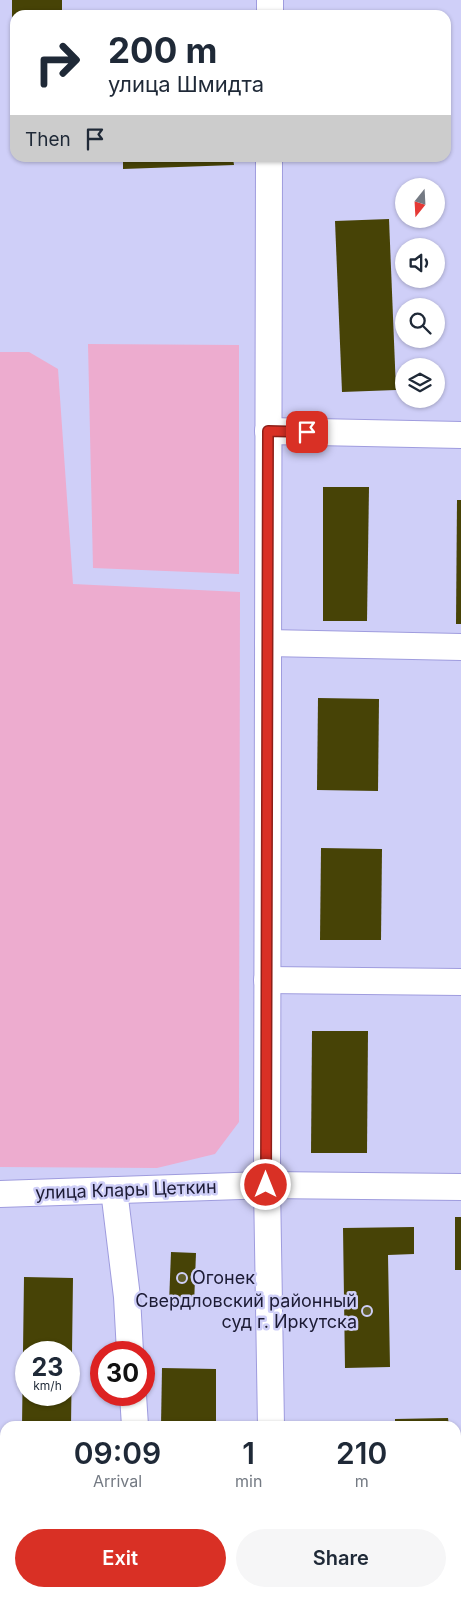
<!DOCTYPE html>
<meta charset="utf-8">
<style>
body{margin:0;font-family:Inter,sans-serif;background:#f6f6f7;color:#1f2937;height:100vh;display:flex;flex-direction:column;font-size:19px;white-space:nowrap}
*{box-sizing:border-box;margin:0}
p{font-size:16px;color:#747a83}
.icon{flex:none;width:28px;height:28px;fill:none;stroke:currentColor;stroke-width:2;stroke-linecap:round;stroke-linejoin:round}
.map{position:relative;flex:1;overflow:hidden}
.panel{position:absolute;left:0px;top:1421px;width:461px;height:176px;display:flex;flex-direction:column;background:#fff;border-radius:15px 15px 0 0;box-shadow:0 1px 4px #0004}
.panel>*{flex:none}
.banner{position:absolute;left:10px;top:10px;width:441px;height:152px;border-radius:15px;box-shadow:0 1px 4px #0004;background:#fff;color:#1f2937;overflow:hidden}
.needle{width:32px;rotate:198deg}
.fabs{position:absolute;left:395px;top:178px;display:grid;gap:10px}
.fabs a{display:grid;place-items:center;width:50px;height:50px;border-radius:50%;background:#fff;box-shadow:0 1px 4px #0004;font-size:25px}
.speed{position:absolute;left:15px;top:1341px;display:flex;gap:10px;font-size:25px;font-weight:700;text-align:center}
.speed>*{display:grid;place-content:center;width:65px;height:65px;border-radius:50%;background:#fff;box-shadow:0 1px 4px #0004;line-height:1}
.speed small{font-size:12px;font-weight:400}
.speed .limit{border:8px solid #d22;background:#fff;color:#111}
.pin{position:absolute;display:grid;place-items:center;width:42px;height:42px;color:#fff;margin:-21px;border-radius:10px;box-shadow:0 2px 8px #0006}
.me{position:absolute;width:55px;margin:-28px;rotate:0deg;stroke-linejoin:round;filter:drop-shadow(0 0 4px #0008)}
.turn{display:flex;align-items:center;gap:18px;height:105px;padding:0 15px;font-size:22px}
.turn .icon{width:65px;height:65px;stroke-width:2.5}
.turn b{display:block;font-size:35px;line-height:42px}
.then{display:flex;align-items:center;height:48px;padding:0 15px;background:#0003;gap:10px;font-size:19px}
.eta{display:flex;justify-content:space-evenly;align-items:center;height:85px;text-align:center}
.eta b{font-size:30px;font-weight:600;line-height:35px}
.cta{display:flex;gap:10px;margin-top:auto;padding:10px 15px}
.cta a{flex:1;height:58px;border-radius:30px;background:#d93025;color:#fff;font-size:20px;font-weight:600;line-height:58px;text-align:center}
.cta a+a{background:#f6f6f7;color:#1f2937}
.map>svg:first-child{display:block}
</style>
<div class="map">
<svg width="461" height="1597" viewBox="0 0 461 1597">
<rect width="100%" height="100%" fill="#cfcff8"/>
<g fill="#edaccf">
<path d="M88,344l151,1v229l-146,-6z"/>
<path d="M0,352h29l29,17 15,215 167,8 -1,530 -24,32 -58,14 -157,-1z"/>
</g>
<g fill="#474306" fill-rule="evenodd">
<path d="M12,0h50v15h-47v40h-3z"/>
<path d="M123,158h110l1,7 -111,4z"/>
<path d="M389,219l7,171 -54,2 -7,-171z"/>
<path d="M323,487h46l-2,134h-44z"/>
<path d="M457,500h4v124h-5z"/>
<path d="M318,698l61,1 -1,92 -61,-1z"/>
<path d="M321,848l61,1 -1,91h-61z"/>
<path d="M312,1031h56l-1,122h-56z"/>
<rect x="455" y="1217" width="6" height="53"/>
<path d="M414,1227v27l-26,1 2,112 -45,1 -2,-140z"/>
<path d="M171,1252l25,1 -2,52 -25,-1z"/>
<path d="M24,1277l49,1 -2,148h-49zM26,1352h43v43h-43z"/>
<path d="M162,1368l54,1v57h-55z"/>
<path d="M448,1418l1,8h-54v-7z"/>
<rect x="456" y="1506" width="5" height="62"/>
<path d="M159,1592h54v5h-55z"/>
</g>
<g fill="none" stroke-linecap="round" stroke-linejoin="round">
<defs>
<g id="minor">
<path d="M270,15v-15"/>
<path d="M269,158l-2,1027 4,241"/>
<path d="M268,431l193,4"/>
<path d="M268,643l193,4"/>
<path d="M267,980l194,2"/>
<path d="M114,1190l13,107 3,55"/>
<path d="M0,1194l267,-9 194,2"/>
<path d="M133,1395l2,31"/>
<path d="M275,1592v5"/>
</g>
</defs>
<use href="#minor" stroke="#9f9cde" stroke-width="28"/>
<use href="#minor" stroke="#fff" stroke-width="26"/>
</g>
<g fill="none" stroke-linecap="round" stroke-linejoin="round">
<defs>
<path id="route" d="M266,1185l2,-754 39,1"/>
</defs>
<use href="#route" stroke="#8d1f18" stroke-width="12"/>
<use href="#route" stroke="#d93025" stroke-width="9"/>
</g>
<g fill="#605d29" stroke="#cfcff8" stroke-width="2">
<circle cx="182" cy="1278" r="5"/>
<circle cx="367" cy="1311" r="5"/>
</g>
<g text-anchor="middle" stroke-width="5" stroke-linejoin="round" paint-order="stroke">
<g font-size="18" fill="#1c1b34" stroke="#cfcff8">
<text transform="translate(126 1190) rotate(-2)" y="6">улица Клары Цеткин</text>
</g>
<g font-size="18" fill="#1c1b34" stroke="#cfcff8" text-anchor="start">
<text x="192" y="1284">Огонек</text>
<text x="357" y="1307" text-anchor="end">Свердловский районный<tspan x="357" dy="21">суд г. Иркутска</tspan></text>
</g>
</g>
</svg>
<div class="fabs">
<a><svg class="needle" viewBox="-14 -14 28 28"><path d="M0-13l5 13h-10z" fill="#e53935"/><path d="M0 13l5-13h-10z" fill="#747a83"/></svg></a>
<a><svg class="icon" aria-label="sound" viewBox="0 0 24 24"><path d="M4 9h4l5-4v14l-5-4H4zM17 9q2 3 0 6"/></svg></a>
<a><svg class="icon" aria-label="search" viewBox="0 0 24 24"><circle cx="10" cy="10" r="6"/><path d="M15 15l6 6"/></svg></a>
<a><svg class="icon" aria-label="layers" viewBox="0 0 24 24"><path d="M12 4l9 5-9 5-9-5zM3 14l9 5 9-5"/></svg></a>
</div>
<div class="speed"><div>23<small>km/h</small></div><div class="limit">30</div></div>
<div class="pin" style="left:307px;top:432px;background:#d93025"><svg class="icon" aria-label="arrive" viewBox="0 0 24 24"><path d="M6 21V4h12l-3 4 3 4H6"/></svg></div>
<svg class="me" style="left:266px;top:1185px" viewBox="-20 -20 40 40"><circle r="17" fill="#d93025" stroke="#fff" stroke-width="3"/><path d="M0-11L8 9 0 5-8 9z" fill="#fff"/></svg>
<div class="banner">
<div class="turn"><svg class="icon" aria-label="right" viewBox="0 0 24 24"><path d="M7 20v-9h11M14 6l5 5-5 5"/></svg><div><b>200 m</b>улица Шмидта</div></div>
<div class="then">Then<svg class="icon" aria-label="arrive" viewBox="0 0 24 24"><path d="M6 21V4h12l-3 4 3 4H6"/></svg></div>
</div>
<section class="panel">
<div class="eta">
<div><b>09:09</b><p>Arrival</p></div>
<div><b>1</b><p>min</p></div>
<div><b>210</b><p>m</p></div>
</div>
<div class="cta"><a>Exit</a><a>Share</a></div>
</section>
</div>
